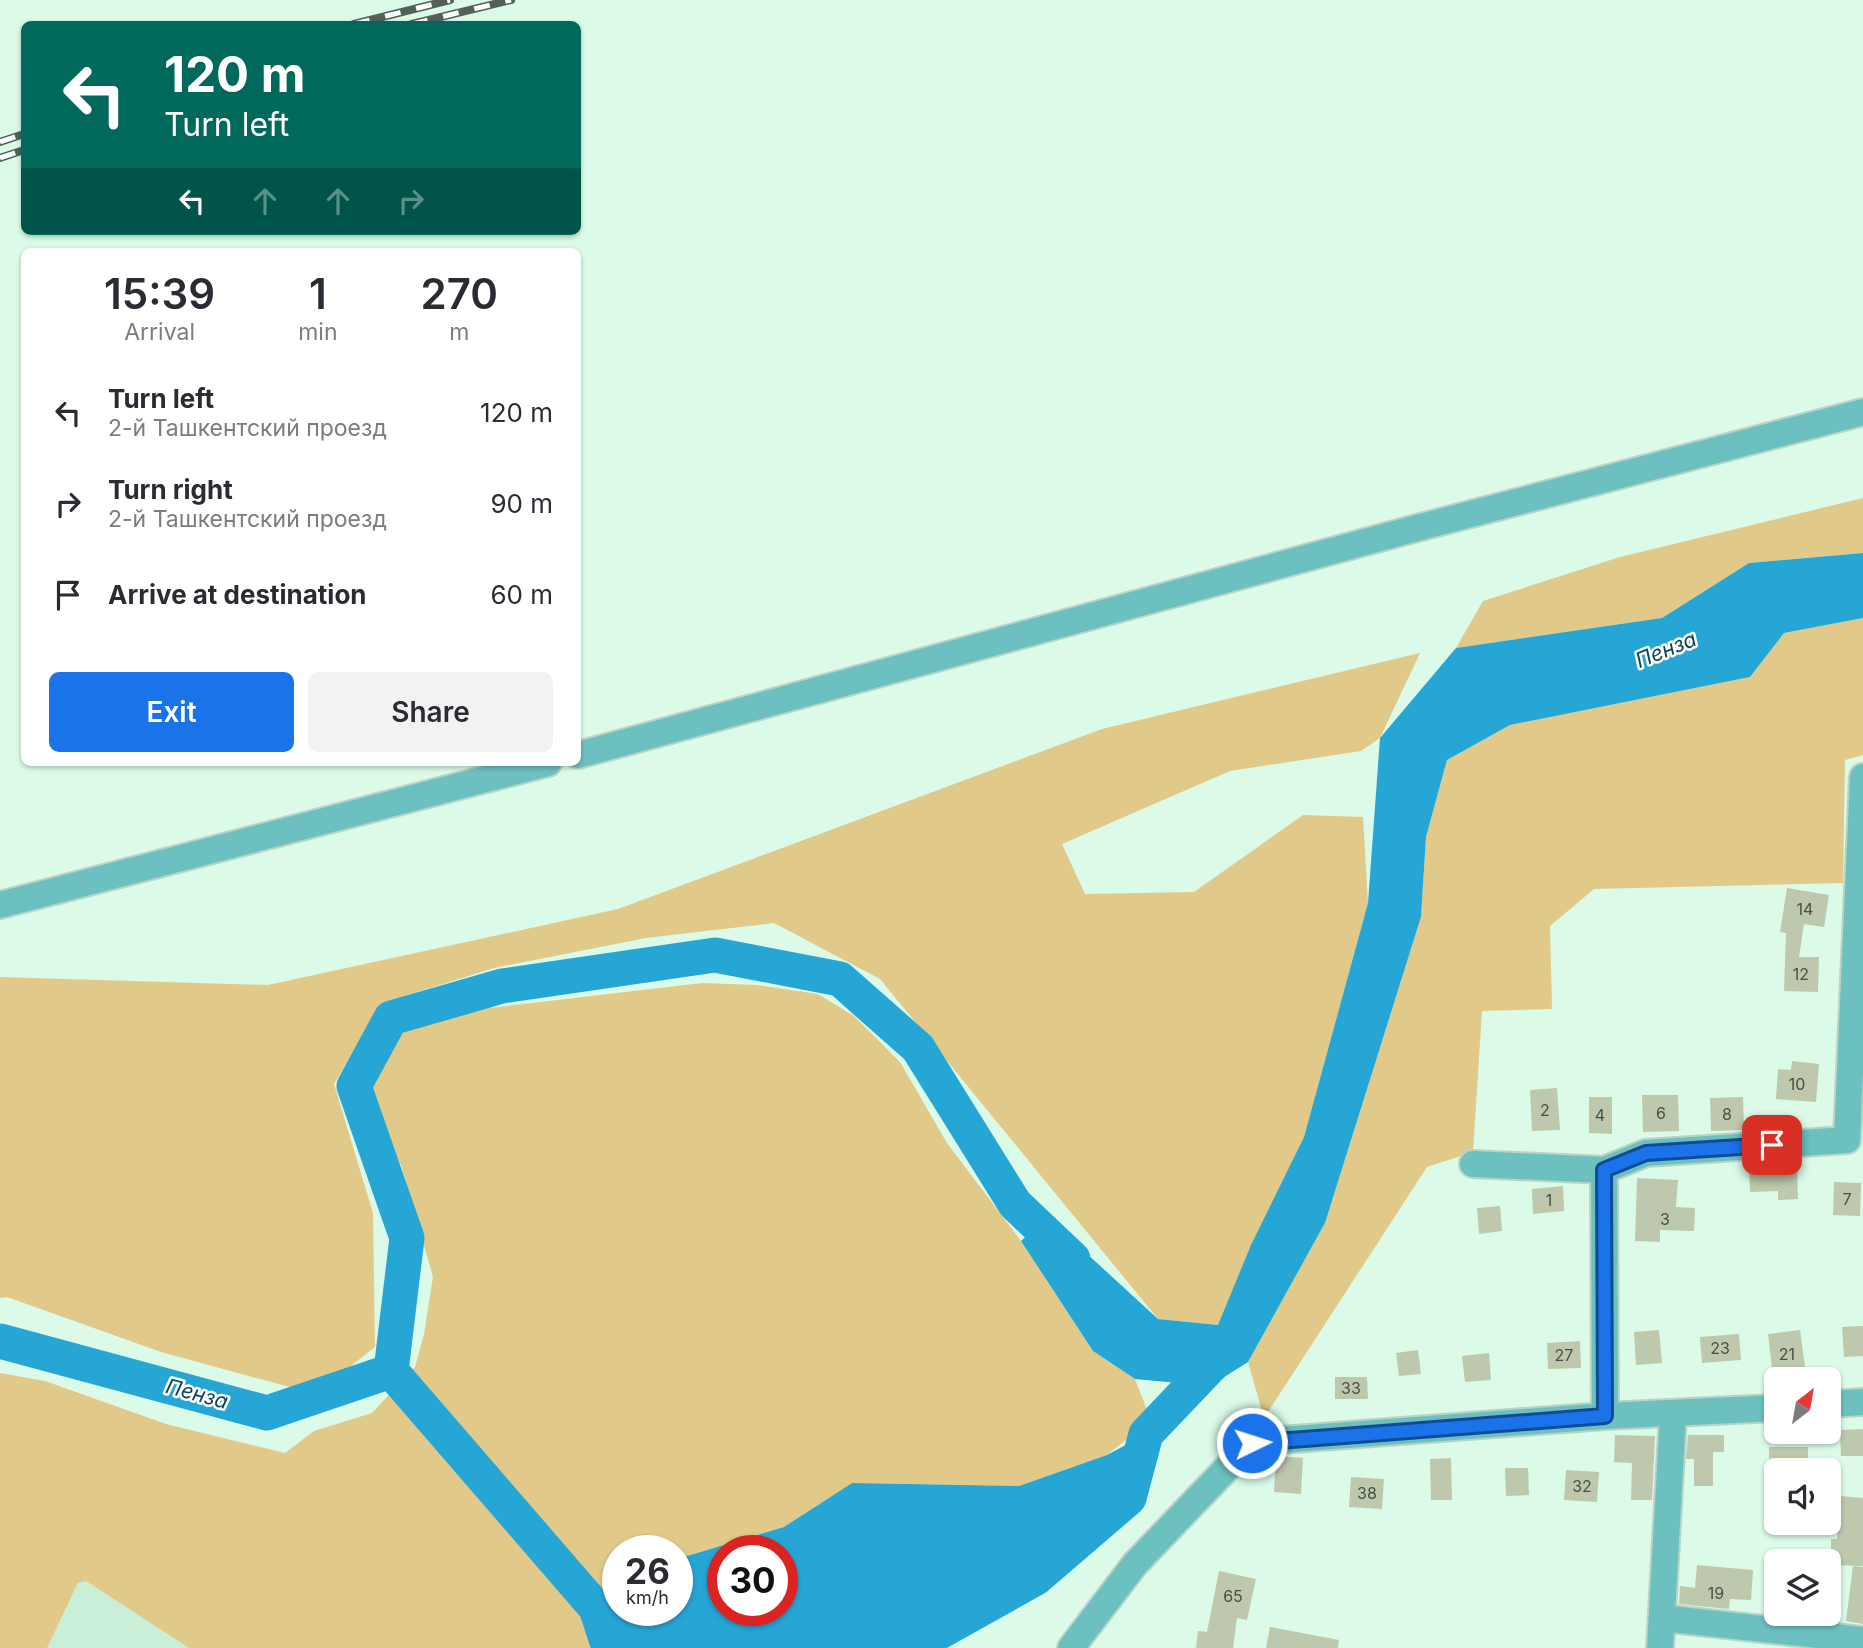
<!DOCTYPE html>
<meta charset="utf-8">
<style>
body{margin:0;font-family:Inter,sans-serif;background:#f2f2f3;color:#2b2b33;height:100vh;display:flex;flex-direction:column;font-size:26px;white-space:nowrap}
*{box-sizing:border-box;margin:0}
p{font-size:23px;color:#7c7c81}
.icon{flex:none;width:38px;height:38px;fill:none;stroke:currentColor;stroke-width:2;stroke-linecap:round;stroke-linejoin:round}
.map{position:relative;flex:1;overflow:hidden}
.sheet{position:absolute;left:21px;top:248px;width:560px;height:518px;display:flex;flex-direction:column;background:#fff;border-radius:10px;box-shadow:0 2px 5px #0004}
.sheet>*{flex:none}
.hud{position:absolute;left:21px;top:21px;width:560px;height:214px;border-radius:10px;box-shadow:0 2px 5px #0004;background:#00695c;color:#fff;overflow:hidden}
.needle{width:46px;rotate:31deg}
.fabs{position:absolute;left:1764px;top:1367px;display:grid;gap:14px}
.fabs a{display:grid;place-items:center;width:77px;height:77px;border-radius:10px;background:#fff;box-shadow:0 2px 5px #0004;font-size:35px}
.speed{position:absolute;left:602px;top:1535px;display:flex;gap:14px;font-size:35px;font-weight:700;text-align:center}
.speed>*{display:grid;place-content:center;width:91px;height:91px;border-radius:50%;background:#fff;box-shadow:0 2px 5px #0004;line-height:1}
.speed small{font-size:18px;font-weight:400}
.speed .limit{border:10px solid #d22;background:#fff;color:#111}
.pin{position:absolute;display:grid;place-items:center;width:60px;height:60px;color:#fff;margin:-30px;border-radius:14px;box-shadow:0 4px 10px #0006}
.me{position:absolute;width:77px;margin:-38px;rotate:86deg;stroke-linejoin:round;filter:drop-shadow(0 0 5px #0008)}
.turn{display:flex;align-items:center;gap:24px;height:147px;padding:0 28px;font-size:32px}
.turn .icon{width:91px;height:91px;stroke-width:2.5}
.turn b{display:block;font-size:49px;line-height:60px}
.lanes{display:flex;align-items:center;height:66px;padding:0 28px;background:#0003;justify-content:center;gap:35px;direction:ltr}
.lanes .off{opacity:.35}
.eta{display:flex;justify-content:space-evenly;align-items:center;height:119px;text-align:center}
.eta b{font-size:42px;font-weight:600;line-height:49px}
.primary-button{display:flex;gap:14px;margin-top:auto;padding:14px 28px}
.primary-button a{flex:1;height:80px;border-radius:10px;background:#1a73e8;color:#fff;font-size:28px;font-weight:600;line-height:80px;text-align:center}
.primary-button a+a{background:#f2f2f3;color:#2b2b33}
ul{padding:0;list-style:none}
li{display:flex;align-items:center;gap:21px;height:91px;padding:0 28px}
li div{flex:1}
li b{display:block;font-size:26px}
li em{font-style:normal}
.map>svg:first-child{display:block}
</style>
<div class="map">
<svg width="1863" height="1648" viewBox="0 0 1863 1648">
<rect width="100%" height="100%" fill="#dbfae8"/>
<path fill="#caefd9" d="M86,1581l103,67h-142l31,-65z"/>
<g fill="#e1c989">
<path d="M1863,498v55l-114,10 -87,55 -206,30 27,-47 137,-44z"/>
<path d="M1863,618v137l-18,5 -2,123 -249,6 -44,37 2,83 -70,2 -9,141 -46,15 -163,251 -16,-56 77,-139 96,-306 5,-80 21,-77 63,-35 240,-48 34,-44z"/>
<path d="M1420,653l-40,85 -19,13 -131,20 -168,73 23,50 109,-2 109,-77 60,2 5,86 -64,234 -52,108 -34,80 -60,-6 -278,-340 -106,-56 -128,15 -152,30 -112,35 -48,81 39,129 2,134 -60,47 -154,-42 -154,-55 -7,1v-321l268,8 350,-76 484,-180z"/>
<path d="M702,983l55,2 61,9 36,22 46,46 47,81 74,98 72,110 42,28 16,41 -44,35 -88,31 -167,-3 -68,44 -107,32v-9h-59v44l-22,14 13,40h-420l-103,-67 -8,2 -31,65h-47v-275l45,8 121,43 119,29 29,-22 58,-18 43,-46 9,-33 9,-57 -32,-112 -20,-27 -15,-53 21,-37 27,-25 57,-13z"/>
</g>
<g fill="#26a6d5" fill-rule="evenodd">
<path d="M1863,553v65l-79,15 -34,44 -240,48 -63,35 -21,77 -5,80 -96,306 -77,139 -38,24 -75,-7 -42,-28 -72,-110 26,-24 111,102 60,6 33,-80 53,-108 64,-234 12,-165 76,-90 206,-30 87,-55z"/>
<path d="M1146,1434l-17,64 -93,80 -125,70h-302l-13,-40 22,-14v16h59v-51l107,-32 68,-44 167,3 88,-31zM723,1550h59v60h-59z"/>
</g>
<g fill="none" stroke-linecap="round" stroke-linejoin="round">
<g stroke="#26a6d5" stroke-width="35">
<path d="M0,1341l267,72 124,-42"/>
<path d="M609,1648l-13,-40 -205,-237 16,-133 -53,-152 37,-68 111,-32 213,-31 125,24 78,69 97,156 58,55"/>
<path d="M911,1648l125,-70 93,-80 17,-64 80,-84"/>
</g>
</g>
<g fill="#bec8ac">
<path d="M1787,888l42,7 -5,32 -20,-3 -5,33h20l-1,35 -34,-1 2,-58 -6,-1z"/>
<path d="M1792,1061l27,3 -3,38 -40,-3 2,-30 13,1z"/>
<path d="M1557,1088l3,42 -28,1 -2,-41z"/>
<path d="M1642,1095h36l1,36 -36,1z"/>
<path d="M1589,1097h23v37l-23,-1z"/>
<path d="M1743,1097l1,33 -33,1 -1,-33z"/>
<path d="M1797,1162l1,37 -20,1v-9l-28,1 -1,-28z"/>
<path d="M1637,1178l41,2 -2,27 19,1 -1,23 -34,-1v12l-25,-1z"/>
<path d="M1834,1182l27,1 -1,33 -27,-1z"/>
<path d="M1563,1186l1,25 -31,3 -1,-25z"/>
<path d="M1500,1206l2,25 -23,3 -2,-26z"/>
<path d="M1863,1326v30l-19,1 -2,-30z"/>
<path d="M1659,1330l3,33 -26,2 -2,-33z"/>
<path d="M1800,1330l6,44 -33,3 -5,-43z"/>
<path d="M1739,1334l2,26 -39,3 -2,-26z"/>
<path d="M1580,1341l1,27 -33,1 -1,-26z"/>
<path d="M1418,1350l3,24 -22,2 -3,-23z"/>
<path d="M1489,1353l2,27 -26,2 -3,-26z"/>
<path d="M1335,1377h32l1,22h-33z"/>
<path d="M1863,1429v27h-22l-1,-26z"/>
<path d="M1615,1435l40,1 -3,64h-21l1,-37 -18,-1z"/>
<path d="M1688,1435h36v17h-11v34h-19v-27h-8z"/>
<rect x="1769" y="1447" width="39" height="23"/>
<path d="M1276,1456l27,2 -2,36 -27,-2z"/>
<path d="M1451,1458l1,42h-21l-1,-41z"/>
<path d="M1505,1468h23l1,27 -23,1z"/>
<path d="M1566,1470l33,2 -2,30 -33,-2z"/>
<path d="M1351,1477l33,2 -2,30 -33,-2z"/>
<path d="M1840,1496l23,2v68l-32,-1v-26h6z"/>
<path d="M1697,1565l56,5 -2,30 -21,-1 -1,10 -50,-5 1,-18 15,2z"/>
<path d="M1853,1566l10,1v57l-17,-3z"/>
<path d="M1219,1571l37,8 -9,41 -10,-2 -4,30h-37l2,-17 9,1z"/>
<path d="M1270,1627l69,13 -1,8h-72z"/>
</g>
<g fill="none" stroke-linecap="round" stroke-linejoin="round">
<defs>
<g id="minor">
<path d="M578,755l839,-227 446,-116"/>
<path d="M0,905l548,-142"/>
<path d="M1473,1164l131,6"/>
<path d="M1829,1404l34,-2"/>
<path d="M1605,1416l-1,-246 42,-17 201,-13 16,-363"/>
<path d="M1662,1618l201,22"/>
<path d="M1071,1648l64,-84 117,-122 353,-26 171,-8"/>
<path d="M1660,1648l13,-233"/>
</g>
</defs>
<use href="#minor" stroke="#b9d4c5" stroke-width="30"/>
<use href="#minor" stroke="#6cc1c0" stroke-width="26"/>
<defs>
<g id="rail">
<path d="M354,24l96,-24"/>
<path d="M412,24l99,-24"/>
<path d="M0,142l24,-8"/>
<path d="M0,158l24,-8"/>
</g>
</defs>
<use href="#rail" stroke="#526259" stroke-width="8"/>
<use href="#rail" stroke="#fefefe" stroke-width="5" stroke-dasharray="16" stroke-linecap="butt"/>
</g>
<g fill="none" stroke-linecap="round" stroke-linejoin="round">
<defs>
<path id="route" d="M1252,1443l353,-27 -1,-246 42,-17 126,-8"/>
</defs>
<use href="#route" stroke="#114b97" stroke-width="18"/>
<use href="#route" stroke="#1a73e8" stroke-width="12"/>
</g>
<g text-anchor="middle" stroke-width="5" stroke-linejoin="round" paint-order="stroke">
<g font-size="16" fill="#465145">
<text x="1805" y="915">14</text>
<text x="1801" y="980">12</text>
<text x="1797" y="1090">10</text>
<text x="1545" y="1116">2</text>
<text x="1661" y="1119">6</text>
<text x="1727" y="1120">8</text>
<text x="1600" y="1121">4</text>
<text x="1847" y="1205">7</text>
<text x="1549" y="1206">1</text>
<text x="1665" y="1225">3</text>
<text x="1720" y="1354">23</text>
<text x="1787" y="1360">21</text>
<text x="1564" y="1361">27</text>
<text x="1351" y="1394">33</text>
<text x="1582" y="1492">32</text>
<text x="1367" y="1499">38</text>
<text x="1716" y="1599">19</text>
<text x="1233" y="1602">65</text>
</g>
<g font-size="21" font-style="italic" fill="#0f4256" stroke="#fefefe">
<text transform="translate(1666 650) rotate(-22)" y="7">Пенза</text>
<text transform="translate(197 1394) rotate(15)" y="7">Пенза</text>
</g>
</g>
</svg>
<div class="fabs">
<a><svg class="needle" viewBox="-14 -14 28 28"><path d="M0-13l5 13h-10z" fill="#e53935"/><path d="M0 13l5-13h-10z" fill="#7c7c81"/></svg></a>
<a><svg class="icon" aria-label="sound" viewBox="0 0 24 24"><path d="M4 9h4l5-4v14l-5-4H4zM17 9q2 3 0 6"/></svg></a>
<a><svg class="icon" aria-label="layers" viewBox="0 0 24 24"><path d="M12 4l9 5-9 5-9-5zM3 14l9 5 9-5"/></svg></a>
</div>
<div class="speed"><div>26<small>km/h</small></div><div class="limit">30</div></div>
<div class="pin" style="left:1772px;top:1145px;background:#d93025"><svg class="icon" aria-label="arrive" viewBox="0 0 24 24"><path d="M6 21V4h12l-3 4 3 4H6"/></svg></div>
<svg class="me" style="left:1252px;top:1443px" viewBox="-20 -20 40 40"><circle r="17" fill="#1a73e8" stroke="#fff" stroke-width="3"/><path d="M0-11L8 9 0 5-8 9z" fill="#fff"/></svg>
<div class="hud">
<div class="turn"><svg class="icon" aria-label="left" viewBox="0 0 24 24"><path d="M17 20v-9H6M10 6l-5 5 5 5"/></svg><div><b>120 m</b>Turn left</div></div>
<div class="lanes"><svg class="icon" aria-label="left" viewBox="0 0 24 24"><path d="M17 20v-9H6M10 6l-5 5 5 5"/></svg><svg class="icon off" aria-label="ahead" viewBox="0 0 24 24"><path d="M12 20V5M6 11l6-6 6 6"/></svg><svg class="icon off" aria-label="ahead" viewBox="0 0 24 24"><path d="M12 20V5M6 11l6-6 6 6"/></svg><svg class="icon off" aria-label="right" viewBox="0 0 24 24"><path d="M7 20v-9h11M14 6l5 5-5 5"/></svg></div>
</div>
<section class="sheet">
<div class="eta">
<div><b>15:39</b><p>Arrival</p></div>
<div><b>1</b><p>min</p></div>
<div><b>270</b><p>m</p></div>
</div>
<ul>
<li><svg class="icon" aria-label="left" viewBox="0 0 24 24"><path d="M17 20v-9H6M10 6l-5 5 5 5"/></svg><div><b>Turn left</b><p>2-й Ташкентский проезд</p></div><em>120 m</em></li>
<li><svg class="icon" aria-label="right" viewBox="0 0 24 24"><path d="M7 20v-9h11M14 6l5 5-5 5"/></svg><div><b>Turn right</b><p>2-й Ташкентский проезд</p></div><em>90 m</em></li>
<li><svg class="icon" aria-label="arrive" viewBox="0 0 24 24"><path d="M6 21V4h12l-3 4 3 4H6"/></svg><div><b>Arrive at destination</b></div><em>60 m</em></li>
</ul>
<div class="primary-button"><a>Exit</a><a>Share</a></div>
</section>
</div>
